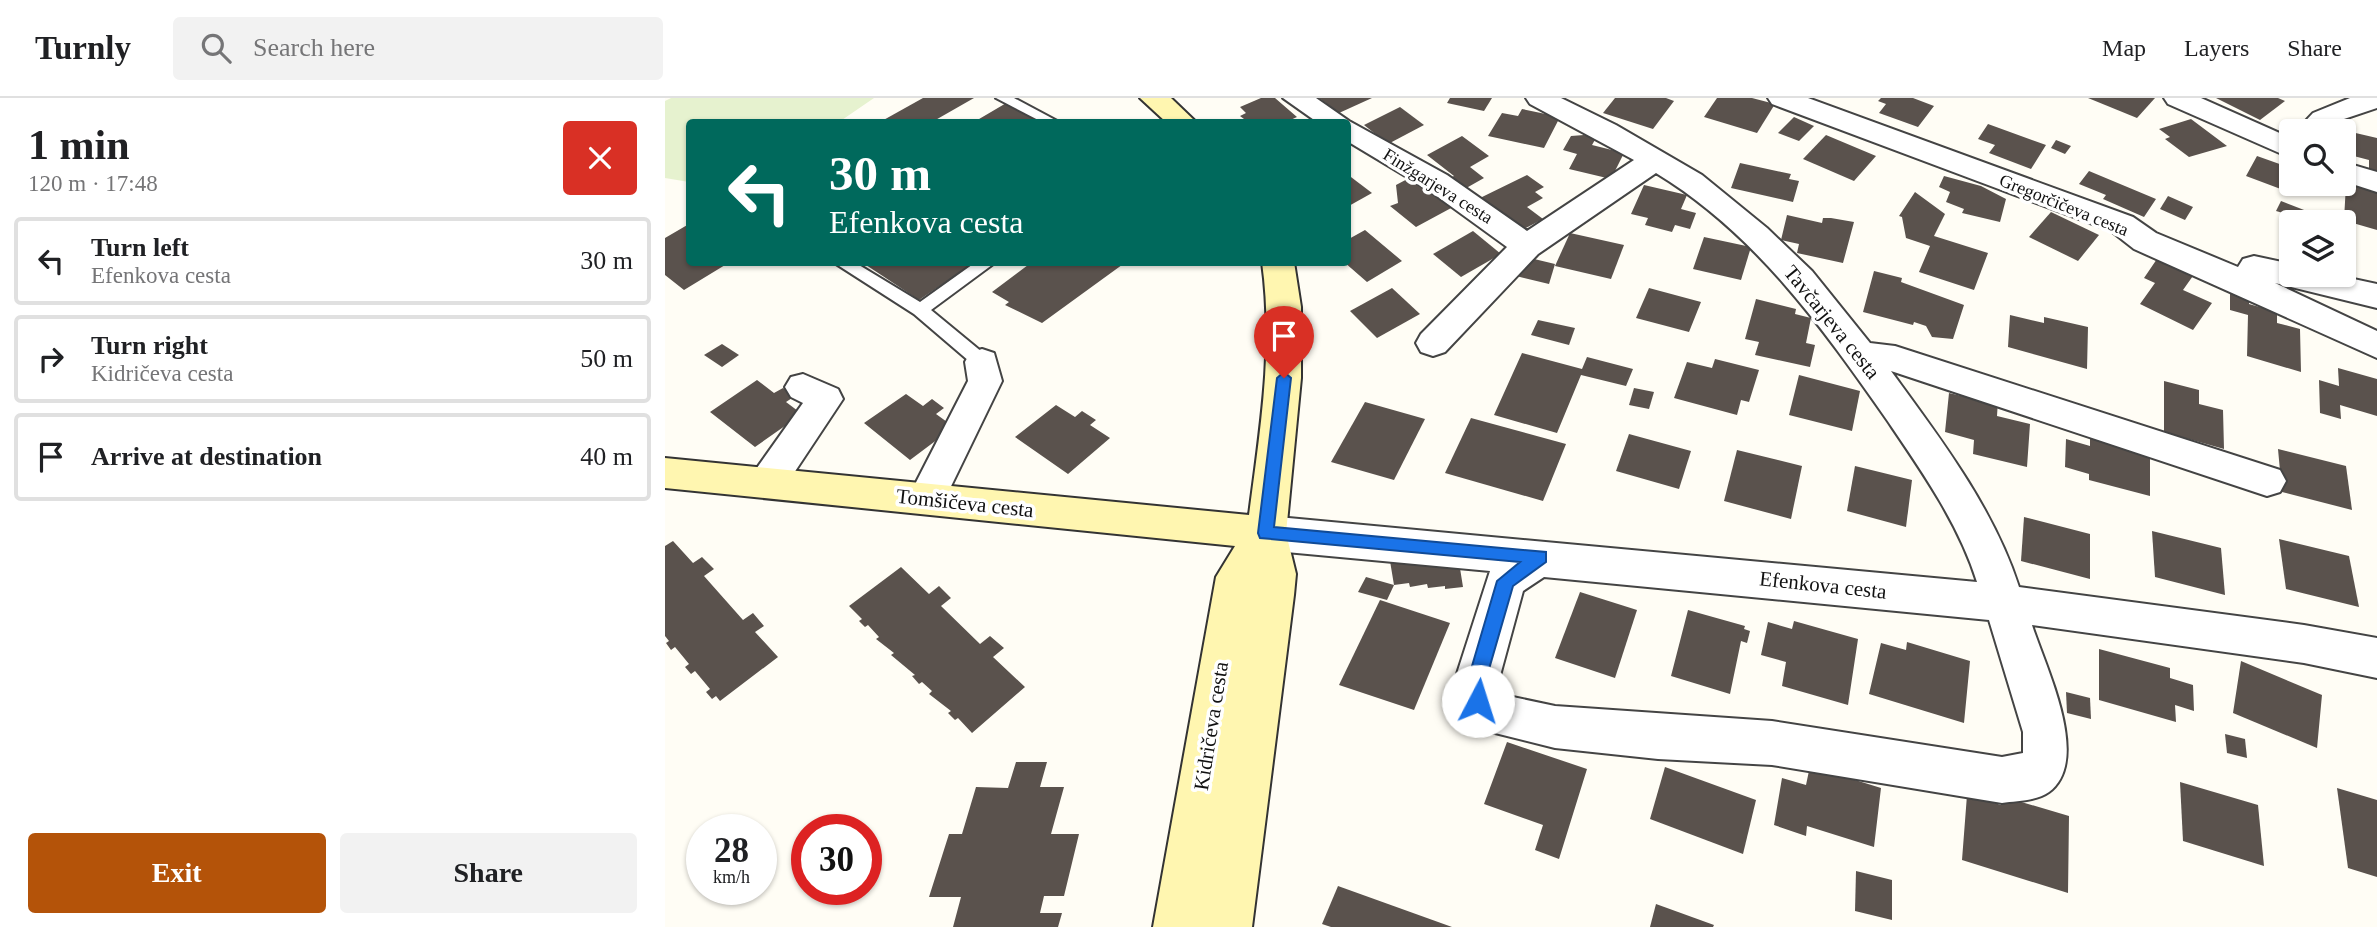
<!DOCTYPE html>
<meta charset="utf-8">
<style>
body{margin:0;font-family:Georgia,serif;background:#f2f2f2;color:#202124;height:100vh;display:flex;flex-direction:column;font-size:26px;white-space:nowrap}
*{box-sizing:border-box;margin:0}
p{font-size:23px;color:#757577}
.icon{flex:none;width:38px;height:38px;fill:none;stroke:currentColor;stroke-width:2;stroke-linecap:round;stroke-linejoin:round}
.map{position:relative;flex:1;overflow:hidden}
.drawer{display:flex;flex-direction:column;background:#fff;width:665px}
.drawer>*{flex:none}
.guide{position:absolute;left:21px;top:21px;width:665px;height:147px;border-radius:7px;box-shadow:0 2px 5px #0004;background:#00695c;color:#fff;overflow:hidden}
.buttons{position:absolute;left:1614px;top:21px;display:grid;gap:14px}
.buttons a{display:grid;place-items:center;width:77px;height:77px;border-radius:7px;background:#fff;box-shadow:0 2px 5px #0004;font-size:35px}
.speed{position:absolute;left:21px;top:716px;display:flex;gap:14px;font-size:35px;font-weight:700;text-align:center}
.speed>*{display:grid;place-content:center;width:91px;height:91px;border-radius:50%;background:#fff;box-shadow:0 2px 5px #0004;line-height:1}
.speed small{font-size:18px;font-weight:400}
.speed .limit{border:10px solid #d22;background:#fff;color:#111}
.pin{position:absolute;display:grid;place-items:center;width:60px;height:60px;color:#fff;margin:-72px -30px;border-radius:50% 50% 50% 0;rotate:-45deg;box-shadow:0 0 7px #0007}
.pin .icon{rotate:45deg}
.me{position:absolute;width:77px;margin:-38px;rotate:5deg;stroke-linejoin:round;filter:drop-shadow(0 0 5px #0008)}
.turn{display:flex;align-items:center;gap:24px;height:147px;padding:0 28px;font-size:32px}
.turn .icon{width:91px;height:91px;stroke-width:2.5}
.turn b{display:block;font-size:49px;line-height:60px}
.round{display:grid;place-items:center;flex:none;width:74px;height:74px;border-radius:7px;background:#f2f2f2}
.summary{display:flex;align-items:center;justify-content:space-between;height:119px;padding:0 28px}
h1{font-size:42px;font-weight:800;line-height:52px}
.button{display:flex;gap:14px;margin-top:auto;padding:14px 28px}
.button a{flex:1;height:80px;border-radius:7px;background:#b45309;color:#fff;font-size:28px;font-weight:800;line-height:80px;text-align:center}
.button a+a{background:#f2f2f2;color:#202124}
ul{padding:0;list-style:none}
li{display:flex;align-items:center;gap:21px;height:88px;margin:0 14px 10px;padding:0 14px;border:4px solid #e0e0e0;border-radius:7px}
li div{flex:1}
li b{display:block;font-size:26px}
li em{font-style:normal}
header{display:flex;align-items:center;gap:42px;box-sizing:border-box;height:98px;padding:0 35px;background:#fff;border-bottom:2px solid #e0e0e0}
header strong{font-size:33px}
nav{display:flex;gap:38px;margin-inline-start:auto;font-size:24px}
.search{width:490px;height:63px;background:#f2f2f2;display:flex;align-items:center;gap:18px;box-sizing:border-box;padding:0 24px;border-radius:7px;color:#757577;font-size:26px}
main{display:flex;flex:1;min-height:0}
.map>svg:first-child{display:block}
</style>
<header>
<strong>Turnly</strong>
<div class="search"><svg class="icon" aria-label="search" viewBox="0 0 24 24"><circle cx="10" cy="10" r="6"/><path d="M15 15l6 6"/></svg>Search here</div>
<nav><a>Map</a><a>Layers</a><a>Share</a></nav>
</header>
<main>
<section class="drawer">
<div class="summary"><div><h1>1 min</h1><p>120 m · 17:48</p></div><a class="round" style="background:#d93025;color:#fff"><svg class="icon" aria-label="close" viewBox="0 0 24 24"><path d="M6 6l12 12M18 6L6 18"/></svg></a></div>
<ul>
<li><svg class="icon" aria-label="left" viewBox="0 0 24 24"><path d="M17 20v-9H6M10 6l-5 5 5 5"/></svg><div><b>Turn left</b><p>Efenkova cesta</p></div><em>30 m</em></li>
<li><svg class="icon" aria-label="right" viewBox="0 0 24 24"><path d="M7 20v-9h11M14 6l5 5-5 5"/></svg><div><b>Turn right</b><p>Kidričeva cesta</p></div><em>50 m</em></li>
<li><svg class="icon" aria-label="arrive" viewBox="0 0 24 24"><path d="M6 21V4h12l-3 4 3 4H6"/></svg><div><b>Arrive at destination</b></div><em>40 m</em></li>
</ul>
<div class="button"><a>Exit</a><a>Share</a></div>
</section>
<div class="map">
<svg width="1712" height="829" viewBox="0 0 1712 829">
<rect width="100%" height="100%" fill="#fffdf5"/>
<path fill="#e6f2cf" d="M6,0h203l-35,24h-150v60l-24,-4v-77z"/>
<g fill="#5a524d">
<path d="M258,0h51l-42,24h-52z"/>
<path d="M596,0h14l22,19 -11,5h-38l-8,-6 6,-3 -6,-6z"/>
<path d="M654,0h53l-33,15z"/>
<path d="M785,0h42l-8,13 -37,-8z"/>
<path d="M950,0h51l8,3 -21,28 -50,-16z"/>
<path d="M1052,0h35l23,6 -18,29 -53,-16z"/>
<path d="M1216,0h32l21,8 -16,21 -39,-14 7,-9 -8,-3z"/>
<path d="M1423,0h67l-18,20z"/>
<path d="M1551,0h62l7,3 -25,19z"/>
<path d="M343,4l18,9 -3,2 21,9h-70z"/>
<path d="M735,9l24,18 -36,19 -24,-19z"/>
<path d="M857,11l38,8 -16,31 -56,-12 14,-23 16,3z"/>
<path d="M1129,19l20,9 -15,15 -21,-8z"/>
<path d="M1526,21l36,27 -38,11 -24,-18 5,-2 -11,-8z"/>
<path d="M1323,26l58,21 -15,24 -42,-16 6,-8 -17,-6z"/>
<path d="M1682,33l30,7v36l-8,-2v-12l-23,-6z"/>
<path d="M919,37l12,3 -4,7 32,8 -13,26 -42,-10 8,-15 -14,-4 8,-14z"/>
<path d="M1161,37l50,21 -22,25 -51,-22z"/>
<path d="M797,38l27,20 -19,11 14,11 -23,13 -15,-11 8,-4 -27,-21z"/>
<path d="M1391,42l15,6 -6,8 -14,-6z"/>
<path d="M1592,58l34,12v16h15l-7,12 -53,-20z"/>
<path d="M1075,65l51,11 -2,5 10,2 -6,21 -62,-14z"/>
<path d="M1424,73l67,28 -12,18 -41,-18 3,-4 -27,-11z"/>
<path d="M682,76l25,19 -25,14z"/>
<path d="M862,77l17,12 -9,5 8,6 -16,9 16,12 -19,10 -44,-31z"/>
<path d="M748,78l40,31 -37,20 -26,-21 8,-3 -2,-18z"/>
<path d="M1279,78l37,10 25,13 -6,23 -38,-9 2,-4 -18,-7 4,-10 -11,-5z"/>
<path d="M1681,86l31,8v38l-31,-9 -2,8 -1,-7h-21l3,-9 19,7z"/>
<path d="M979,87l43,10 -6,14 15,4 -6,16 -15,-4 -3,7 -27,-7 3,-7 -17,-4z"/>
<path d="M1250,94l30,22 -11,22 54,17 -14,37 -55,-18 11,-26 -24,-8 -4,-21 -3,-1z"/>
<path d="M1503,98l25,11 -8,13 -25,-11z"/>
<path d="M1616,103l36,14 -4,7 -37,-11z"/>
<path d="M1386,114l48,23 -21,26 -49,-24z"/>
<path d="M1122,117l35,8 1,-5h8l23,4 -11,41 -46,-10 2,-9 -18,-4z"/>
<path d="M24,126v38h41l-46,28 -19,-15v-37z"/>
<path d="M700,132l37,31 -35,21 -23,-20h3v-22z"/>
<path d="M808,133l28,23 -40,23 -28,-23z"/>
<path d="M905,135l54,12 -13,34 -56,-13z"/>
<path d="M1039,139l47,10 -10,33 -48,-11z"/>
<path d="M1494,158l36,17 -12,17 29,13 -19,27 -53,-26 15,-21 -11,-5z"/>
<path d="M865,160l25,6 -6,20 -37,-9z"/>
<path d="M204,164h106l-56,38 -53,-35z"/>
<path d="M367,164h94l-84,61 -37,-18 4,-3 -17,-10z"/>
<path d="M1209,173l28,7 -1,4 63,23 -11,34 -21,-2 -6,-11 -12,-4 -1,3 -50,-13z"/>
<path d="M727,190l28,26 -43,24 -27,-27z"/>
<path d="M984,190l52,14 -12,30 -53,-14z"/>
<path d="M1565,194l19,5v7l28,8v11l23,6 1,43 -54,-16 1,-41 -18,-5z"/>
<path d="M1091,201l40,10 -1,5 16,4 -5,25 9,2 -5,22 -55,-12 4,-13 -14,-3z"/>
<path d="M1345,217l34,8v-6l44,10 -1,42 -79,-22z"/>
<path d="M873,222l37,8 -6,17 -38,-10z"/>
<path d="M57,246l17,11 -17,12 -18,-12z"/>
<path d="M857,255l60,16 5,-12 46,12 -7,17 -45,-11 -24,58 -63,-18z"/>
<path d="M1050,261l44,11 -10,32 -8,-2 -4,15 -63,-17 13,-36 25,6z"/>
<path d="M1673,270l39,11v37l-37,-11 1,14 -21,-6 -1,-33 20,6z"/>
<path d="M1134,277l61,16 -8,40 -63,-16z"/>
<path d="M92,282l17,13 9,-5 12,8 -9,6 16,12 -47,33 -45,-35z"/>
<path d="M1499,283l35,9v14l24,6 1,39 -60,-17z"/>
<path d="M969,290l20,4 -5,17 -20,-4z"/>
<path d="M1284,295l21,5 1,-5 27,7 -1,16 33,8 -3,43 -54,-13 1,-14 -29,-8z"/>
<path d="M241,296l17,12 9,-7 12,9 -8,6 18,13 -44,33 -46,-37z"/>
<path d="M700,304l60,17 -31,61 -63,-18z"/>
<path d="M391,307l19,12 7,-6 14,9 -6,5 20,13 -42,36 -53,-37z"/>
<path d="M806,320l95,26 -23,57 -98,-28z"/>
<path d="M964,336l62,17 -12,38 -63,-18z"/>
<path d="M1425,339l60,15v44l-61,-16v-6l-24,-7 1,-28 24,7z"/>
<path d="M1613,351l68,17 6,44 -70,-18z"/>
<path d="M1072,352l65,16 -11,53 -67,-18z"/>
<path d="M1190,368l57,14 -6,47 -59,-16z"/>
<path d="M1359,419l66,17v45l-69,-18z"/>
<path d="M1487,433l69,17 4,47 -70,-18z"/>
<path d="M1614,441l70,17 10,51 -73,-18z"/>
<path d="M8,443l20,22 9,-6 12,12 -10,7 39,44 10,-7 11,13 -9,6 23,25 -58,44 -4,-5 -4,3 -6,-7 4,-3 -15,-18 -4,3 -6,-7 4,-3 -14,-17 -4,3 -5,-7 3,-2 -4,-5v-90z"/>
<path d="M740,461l1,4 17,-3 36,2 4,25 -18,2v-3l-17,2 -1,-4 -17,3 -1,-4 -15,2 -4,-24z"/>
<path d="M236,469l28,27 10,-8 12,12 -10,8 39,38 10,-8 14,12 -11,9 32,30 -53,46 -14,-15 -3,2 -7,-7 3,-2 -22,-17 3,-3 -10,-9 -3,2 -7,-8 3,-1 -24,-20 3,-2 -18,-14 3,-2 -11,-12 -3,2 -6,-6 3,-2 -13,-13z"/>
<path d="M701,479l28,8 -7,15 -29,-8z"/>
<path d="M915,494l57,18 -22,68 -60,-20z"/>
<path d="M715,502l70,23 -36,87 -75,-25z"/>
<path d="M1023,512l57,16 -1,3 6,2 -3,12 -6,-2 -11,53 -59,-18z"/>
<path d="M1129,523l64,18 -10,66 -66,-19 4,-24 -25,-7 7,-33 24,7z"/>
<path d="M1242,544l63,19 -6,62 -95,-29 12,-51 25,7z"/>
<path d="M1434,551l71,19v10l23,7 1,26 -19,-6 1,17 -77,-22z"/>
<path d="M1576,563l81,34 -5,53 -84,-35z"/>
<path d="M1401,594l24,6 1,21 -24,-6z"/>
<path d="M1560,636l20,5 2,19 -20,-5z"/>
<path d="M842,644l80,27 -28,90 -24,-9 8,-25 -59,-21z"/>
<path d="M351,664h31l-7,25h24l-13,47h28l-15,62h-20l-4,17h22l-4,14h-105l8,-30h-32l20,-63h13l14,-47 32,1z"/>
<path d="M1145,668l71,22 -7,59 -67,-21 -1,10 -32,-11 8,-47 24,7z"/>
<path d="M1000,669l91,33 -13,54 -93,-35z"/>
<path d="M1515,684l78,23 6,61 -81,-25z"/>
<path d="M1672,690l40,12v77l-29,-9z"/>
<path d="M1302,697l34,10v-9l68,20 -1,77 -106,-33z"/>
<path d="M1191,773l36,9v40l-37,-9z"/>
<path d="M673,788l114,41h-121l-9,-3z"/>
<path d="M991,806l58,21 -1,2h-63z"/>
</g>
<g fill="none" stroke-linecap="round" stroke-linejoin="round">
<defs>
<g id="lane">
<path d="M331,0h18l45,24h-17z"/>
<path d="M168,164h21l66,40 56,-40h20l-65,48 57,47 3,5 -3,5h-12l-62,-53z"/>
</g>
<g id="street">
<path d="M618,0h33l33,23 98,54 80,56 107,-71 -104,-56 -4,-6h35l55,27 86,50 65,53 45,43 58,72 25,3 385,124 6,11 -6,11 -13,4 -376,-125c49,67 102,136 128,216l285,38 73,13v40l-73,-15 -272,-38c13,41 60,135 17,167 -12,9 -33,9 -47,11l-230,-38 -114,-6 -103,-11 -72,-18 -20,-14 -7,-15 -2,-18 36,-112 -224,-21 -14,-5 -6,-12 6,-12 14,-5 711,66c-18,-58 -56,-112 -90,-162 -65,-93 -132,-187 -231,-247l-118,81 -93,98 -12,4 -12,-4 -5,-9 5,-9 86,-87 -80,-58 -80,-48v-19h-30zM879,479l445,43 34,112v21l-21,4 -230,-36 -217,-15 -47,-10 -10,-6v-7l25,-92z"/>
<path d="M1103,0h40l325,119 23,16 82,34 5,-8 11,-3 37,8v11h44l42,9v24l-102,-25 102,48v27l-243,-109 -23,-18 -339,-127z"/>
<path d="M1499,0h37l90,40v20l-123,-54z"/>
<path d="M1685,0h27v10l-36,12 -16,11h-29l17,-18z"/>
<path d="M1678,64l34,10v20l-34,-11z"/>
<path d="M317,251l12,4 8,28 -62,128 -13,5 -13,-5 -6,-11 60,-117 -3,-19 5,-9z"/>
<path d="M138,276l35,15 5,10 -63,95 -13,4 -13,-4 -6,-11 6,-11 49,-69 -12,-6 -6,-10 6,-10z"/>
</g>
<g id="secondary">
<path d="M475,0h31l25,24h-30z"/>
<path d="M597,164h32l7,45v71l-15,155 10,41 -2,21 -42,332h-99l63,-350 19,-31 -570,-58v-30l584,57c11,-85 25,-167 13,-253z"/>
</g>
</defs>
<use href="#lane" stroke="#444" stroke-width="4"/>
<use href="#street" stroke="#444" stroke-width="4"/>
<use href="#secondary" stroke="#333" stroke-width="4"/>
<use href="#lane" fill="#fff" fill-rule="evenodd"/>
<use href="#street" fill="#fff" fill-rule="evenodd"/>
<use href="#secondary" fill="#fff6b0" fill-rule="evenodd"/>
</g>
<path fill="#1a73e8" stroke="#114b97" stroke-width="2" d="M619,274l7,6 -17,149 272,25v10l-33,24 -28,97 -1,24 -6,3 -6,-3 -5,-24 30,-102 23,-19 -260,-24 -2,-5 19,-155z"/>
<g text-anchor="middle" stroke-width="7" stroke-linejoin="round" paint-order="stroke">
<g font-size="18" fill="#111" stroke="#fff">
<text transform="translate(773 88) rotate(32)" y="6">Finžgarjeva cesta</text>
<text transform="translate(1399 107) rotate(22)" y="6">Gregorčičeva cesta</text>
</g>
<g font-size="21" fill="#111" stroke="#fff">
<text transform="translate(1167 224) rotate(51)" y="7">Tavčarjeva cesta</text>
<text transform="translate(300 405) rotate(6)" y="7">Tomšičeva cesta</text>
<text transform="translate(1158 487) rotate(6)" y="7">Efenkova cesta</text>
<text transform="translate(546 628) rotate(-81)" y="7">Kidričeva cesta</text>
</g>
</g>
</svg>
<div class="buttons">
<a><svg class="icon" aria-label="search" viewBox="0 0 24 24"><circle cx="10" cy="10" r="6"/><path d="M15 15l6 6"/></svg></a>
<a><svg class="icon" aria-label="layers" viewBox="0 0 24 24"><path d="M12 4l9 5-9 5-9-5zM3 14l9 5 9-5"/></svg></a>
</div>
<div class="speed"><div>28<small>km/h</small></div><div class="limit">30</div></div>
<div class="pin" style="left:619px;top:280px;background:#d93025"><svg class="icon" aria-label="arrive" viewBox="0 0 24 24"><path d="M6 21V4h12l-3 4 3 4H6"/></svg></div>
<svg class="me" style="left:813px;top:603px" viewBox="-20 -20 40 40"><circle r="19" fill="#fff"/><path d="M0-13L10 11 0 6-10 11z" fill="#1a73e8"/></svg>
<div class="guide">
<div class="turn"><svg class="icon" aria-label="left" viewBox="0 0 24 24"><path d="M17 20v-9H6M10 6l-5 5 5 5"/></svg><div><b>30 m</b>Efenkova cesta</div></div>
</div>
</div>
</main>
